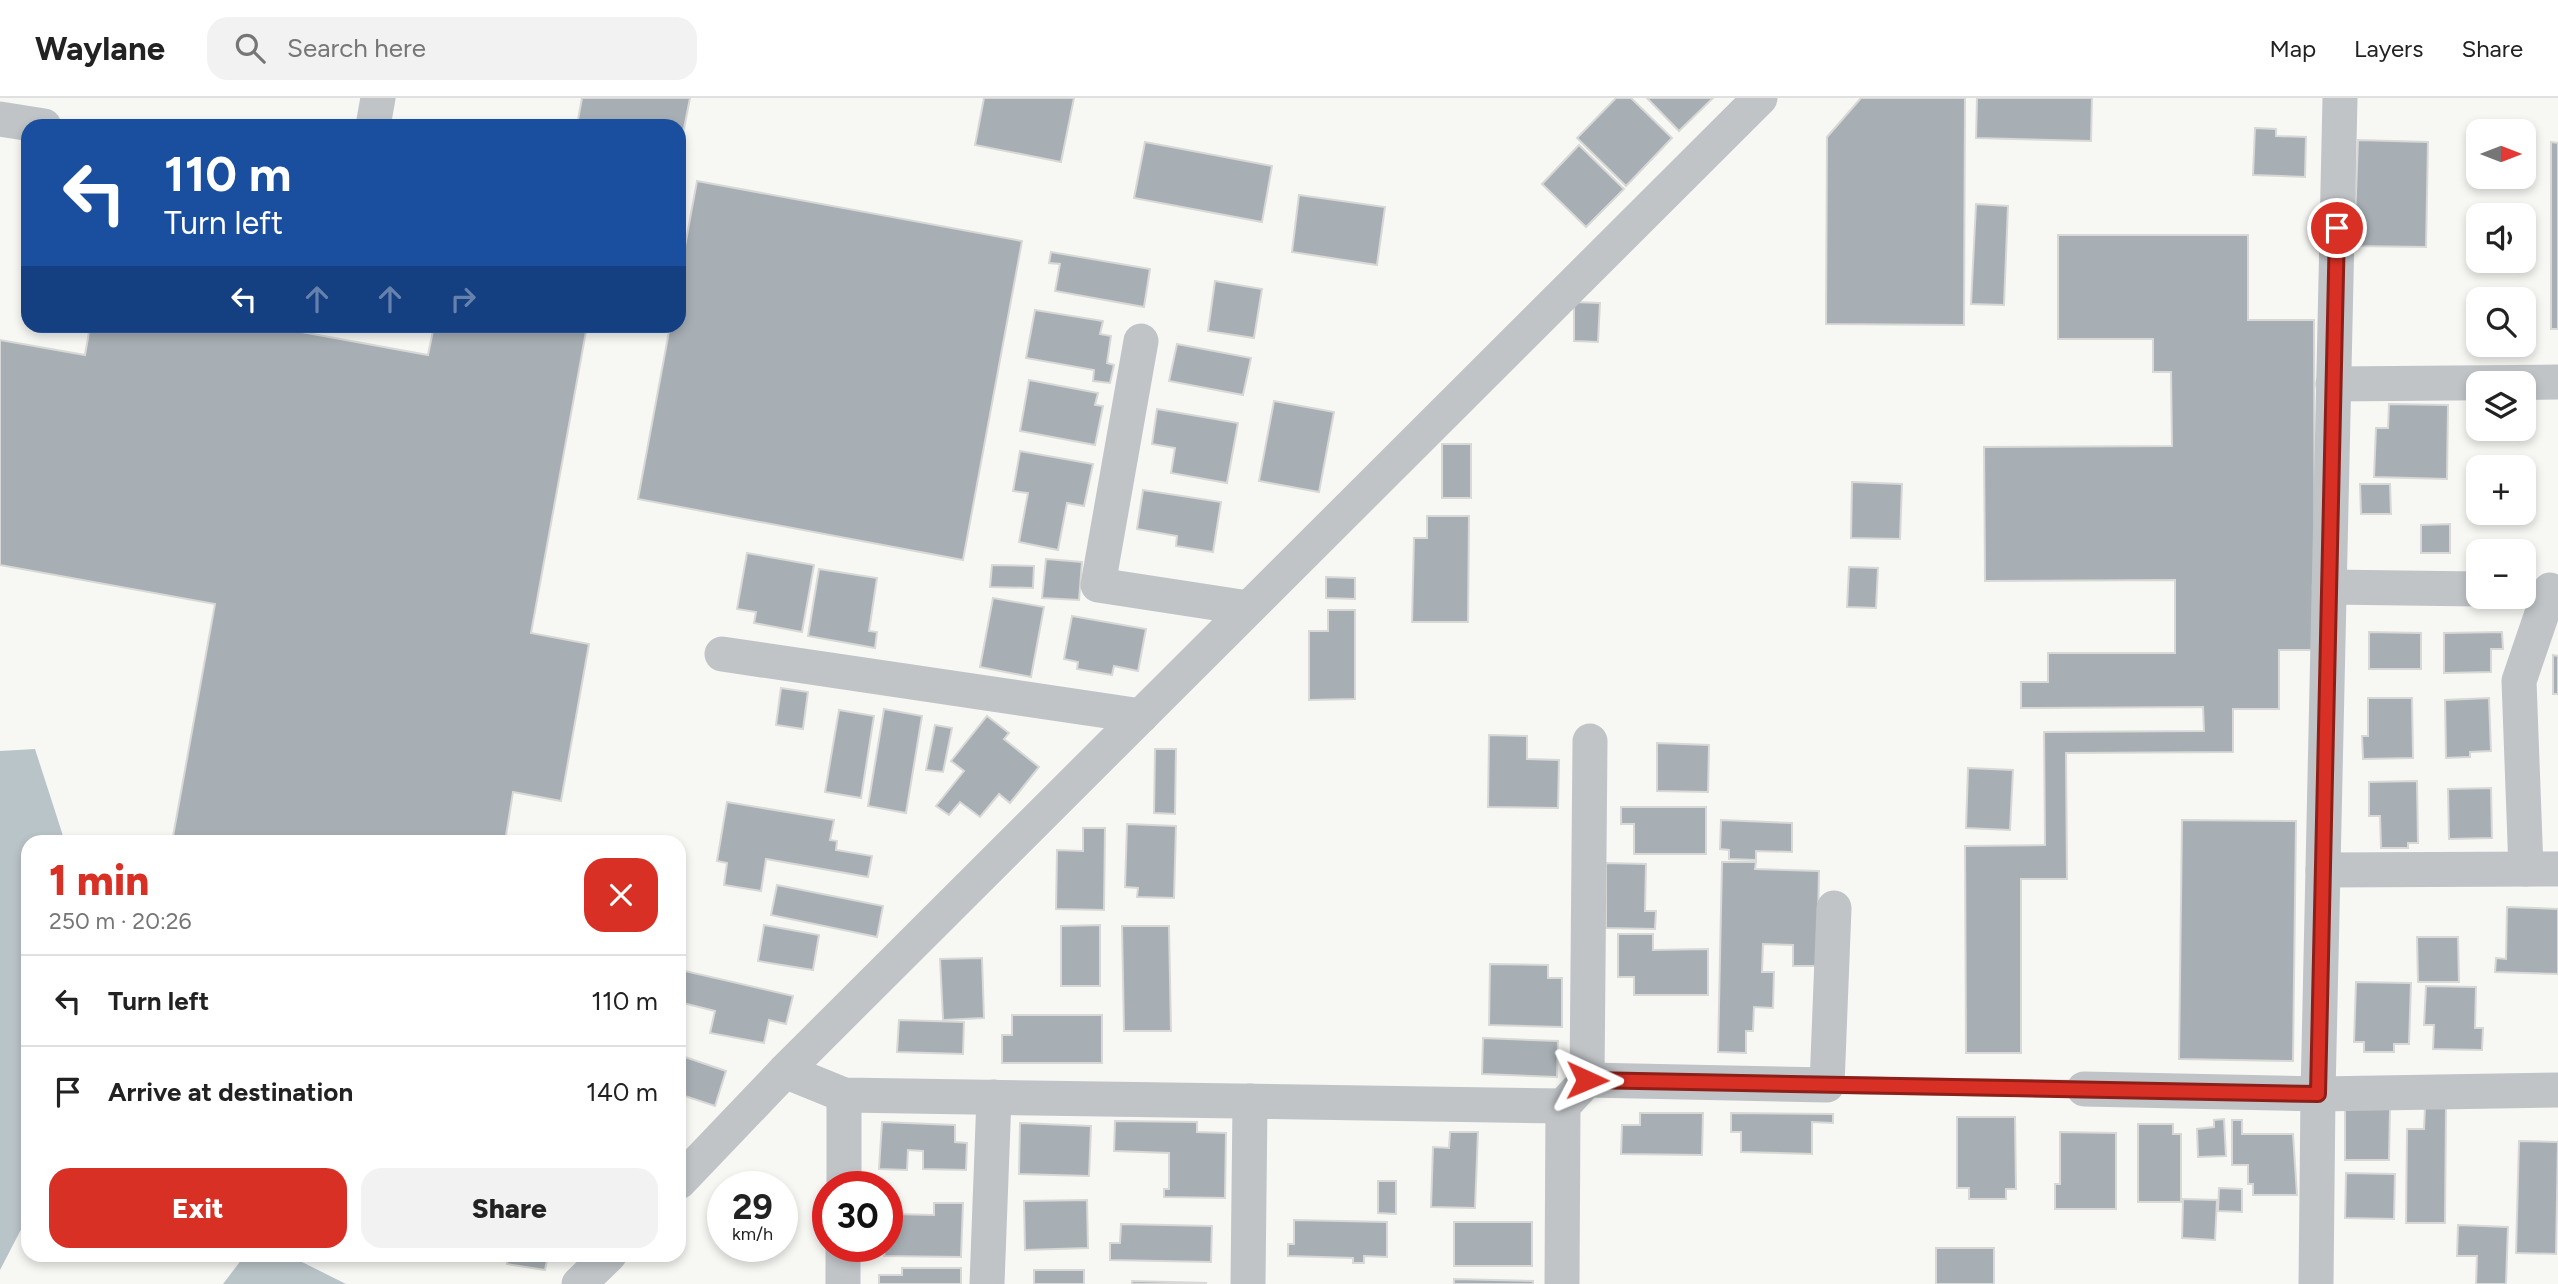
<!DOCTYPE html>
<meta charset="utf-8">
<style>
body{margin:0;font-family:Figtree,sans-serif;background:#f2f2f2;color:#222;height:100vh;display:flex;flex-direction:column;font-size:26px;white-space:nowrap}
*{box-sizing:border-box;margin:0}
p{font-size:23px;color:#767676}
.icon{flex:none;width:38px;height:38px;fill:none;stroke:currentColor;stroke-width:2;stroke-linecap:round;stroke-linejoin:round}
.map{position:relative;flex:1;overflow:hidden}
.details{position:absolute;left:21px;top:737px;width:665px;height:427px;display:flex;flex-direction:column;background:#fff;border-radius:21px;box-shadow:0 4px 10px #0003}
.details>*{flex:none}
.hud{position:absolute;left:21px;top:21px;width:665px;height:214px;border-radius:21px;box-shadow:0 4px 10px #0003;background:#1a4fa0;color:#fff;overflow:hidden}
.needle{width:46px;rotate:90deg}
.controls{position:absolute;left:2466px;top:21px;display:grid;gap:14px}
.controls a{display:grid;place-items:center;width:70px;height:70px;border-radius:14px;background:#fff;box-shadow:0 4px 10px #0003;font-size:35px}
.speed{position:absolute;left:707px;top:1073px;display:flex;gap:14px;font-size:35px;font-weight:700;text-align:center}
.speed>*{display:grid;place-content:center;width:91px;height:91px;border-radius:50%;background:#fff;box-shadow:0 4px 10px #0003;line-height:1}
.speed small{font-size:18px;font-weight:400}
.speed .limit{border:10px solid #d22;background:#fff;color:#111}
.pin{position:absolute;display:grid;place-items:center;width:60px;height:60px;color:#fff;margin:-30px;border:4px solid #fff;border-radius:50%;box-shadow:0 2px 7px #0007}
.me{position:absolute;width:77px;margin:-38px;rotate:91deg;stroke-linejoin:round;filter:drop-shadow(0 0 5px #0008)}
.turn{display:flex;align-items:center;gap:24px;height:147px;padding:0 28px;font-size:32px}
.turn .icon{width:91px;height:91px;stroke-width:2.5}
.turn b{display:block;font-size:49px;line-height:60px}
.lanes{display:flex;align-items:center;height:66px;padding:0 28px;background:#0003;justify-content:center;gap:35px;direction:ltr}
.lanes .off{opacity:.35}
.round{display:grid;place-items:center;flex:none;width:74px;height:74px;border-radius:21px;background:#f2f2f2}
.summary{display:flex;align-items:center;justify-content:space-between;height:119px;padding:0 28px}
h1{font-size:42px;font-weight:800;line-height:52px;color:#d93025}
.button{display:flex;gap:14px;margin-top:auto;padding:14px 28px}
.button a{flex:1;height:80px;border-radius:21px;background:#d93025;color:#fff;font-size:28px;font-weight:800;line-height:80px;text-align:center}
.button a+a{background:#f2f2f2;color:#222}
ul{padding:0;list-style:none}
li{display:flex;align-items:center;gap:21px;height:91px;padding:0 28px;border-top:2px solid #e0e0e0}
li div{flex:1}
li b{display:block;font-size:26px}
li em{font-style:normal}
header{display:flex;align-items:center;gap:42px;box-sizing:border-box;height:98px;padding:0 35px;background:#fff;border-bottom:2px solid #e0e0e0}
header strong{font-size:33px}
nav{display:flex;gap:38px;margin-inline-start:auto;font-size:24px}
.search{width:490px;height:63px;background:#f2f2f2;display:flex;align-items:center;gap:18px;box-sizing:border-box;padding:0 24px;border-radius:21px;color:#767676;font-size:26px}
.map>svg:first-child{display:block}
</style>
<header>
<strong>Waylane</strong>
<div class="search"><svg class="icon" aria-label="search" viewBox="0 0 24 24"><circle cx="10" cy="10" r="6"/><path d="M15 15l6 6"/></svg>Search here</div>
<nav><a>Map</a><a>Layers</a><a>Share</a></nav>
</header>
<div class="map">
<svg width="2558" height="1186" viewBox="0 0 2558 1186">
<rect width="100%" height="100%" fill="#f7f7f4"/>
<g fill="#b9c4c8">
<path d="M35,651l30,93h-37v374l-28,54v-519z"/>
<path d="M245,1157h43l58,29h-123z"/>
</g>
<g fill="#a7afb4" stroke="#d8d8d6" stroke-width="2">
<path d="M582,0h108l-9,46 -2,-18 -102,-1z"/>
<path d="M984,0h90l-13,64 -86,-17z"/>
<path d="M1616,0h15l41,40 -46,48 -49,-48z"/>
<path d="M1647,0h66l-34,33z"/>
<path d="M1861,0h104l-1,227 -138,-1 1,-187z"/>
<path d="M1977,0h115l-1,43 -115,-3z"/>
<path d="M2255,30l21,1v7l30,1 -1,40 -52,-2z"/>
<path d="M2358,42l70,2 -2,105 -72,-1z"/>
<path d="M1145,44l127,24 -10,56 -128,-24z"/>
<path d="M2551,44l7,1v186h-7z"/>
<path d="M1579,47l45,44 -38,38 -44,-43z"/>
<path d="M697,83l325,60 -59,319 -325,-61 32,-173h9v-47z"/>
<path d="M1299,97l86,12 -8,58 -85,-13z"/>
<path d="M1976,106l32,2 -4,99 -33,-1z"/>
<path d="M2058,137h190v85h66l1,330h-36v59h-46v43l-167,1 1,126h-46v174h-55l-1,-207 80,-1 -1,-113 160,-1 -1,-24 -182,1v-26h27v-29h127v-73l-190,1 -1,-134 188,-1 -1,-74h-18v-33h-95z"/>
<path d="M1051,154l99,17 -6,38 -89,-16 5,-27 -11,-1z"/>
<path d="M1215,183l47,8 -8,49 -46,-7z"/>
<path d="M1574,204l26,1 -2,39 -24,-1z"/>
<path d="M1035,212l68,11 -3,13 11,2 -4,27 7,2 -4,18 -17,-2 1,-11 -68,-12z"/>
<path d="M90,228h179l159,29 6,-29h153l-56,307 58,11 -28,157 -48,-9 -8,50h-333l43,-238 -215,-39v-225l85,15z"/>
<path d="M1177,246l74,14 -8,37 -74,-14z"/>
<path d="M1029,282l69,13 -3,12 8,1 -8,39 -75,-14z"/>
<path d="M1274,303l60,11 -15,80 -60,-11z"/>
<path d="M2389,306l59,1 -1,74 -73,-2 2,-49h12z"/>
<path d="M1157,311l81,14 -11,60 -56,-10 4,-25 -23,-4z"/>
<rect x="1442" y="346" width="29" height="54"/>
<path d="M1020,353l73,13 -9,42 -17,-3 -9,47 -39,-8 9,-49 -15,-2z"/>
<path d="M1852,384l50,2 -2,55 -49,-1z"/>
<path d="M2360,386h30l1,30h-30z"/>
<path d="M1143,392l78,12 -8,50 -37,-6 1,-10 -40,-7z"/>
<path d="M1427,418h42l-1,106h-56l2,-84h13z"/>
<path d="M2450,426v29h-29v-28z"/>
<path d="M747,455l67,12 -12,67 -48,-9 2,-11 -19,-3z"/>
<path d="M1046,461l36,3 -3,38 -37,-2z"/>
<path d="M992,467l42,1 -1,22 -43,-1z"/>
<path d="M1849,469l29,1 -2,40 -29,-1z"/>
<path d="M819,471l58,9 -8,53 8,1 -2,16 -67,-12z"/>
<path d="M1326,479l29,1v21l-29,-1z"/>
<path d="M993,500l51,9 -13,70 -51,-10z"/>
<path d="M1328,512h27v89l-46,1v-69h19z"/>
<path d="M1072,518l74,13 -8,42 -24,-5 -2,9 -35,-6 1,-7 -14,-3z"/>
<path d="M2369,534l52,1v36h-52z"/>
<path d="M2502,534l1,17h-12v23l-47,1v-40z"/>
<path d="M2553,557l5,1v38h-5z"/>
<path d="M781,590l27,4 -5,37 -27,-4z"/>
<path d="M2368,600h44l1,60 -50,1 -1,-23h6z"/>
<path d="M2489,600l2,53 -21,1v5l-24,1 -1,-58z"/>
<path d="M884,611l38,7 -16,97 -38,-7z"/>
<path d="M839,612l35,6 -13,82 -36,-6z"/>
<path d="M987,618l22,17 -5,6 35,28 -29,36 -11,-9 -19,23 -20,-15 -11,13 -13,-9 28,-35 -13,-10z"/>
<path d="M935,627l17,3 -9,44 -17,-2z"/>
<path d="M1489,637l38,1v23l32,1 -1,48 -70,-1z"/>
<path d="M1657,645l52,2 -1,47 -51,-1z"/>
<path d="M1155,651h21l-1,65 -21,-1z"/>
<path d="M1968,670l45,2 -3,60 -44,-2z"/>
<path d="M2417,683l1,62h-10v5h-27l-1,-32h-11v-34z"/>
<path d="M2491,690l1,50 -43,1 -1,-50z"/>
<path d="M727,704l107,18 -4,20 7,1 -1,9 36,6 -4,21 -102,-18 -5,32 -37,-6 3,-22 -10,-2z"/>
<path d="M1621,709h85v47h-72v-30h-13z"/>
<path d="M1721,722l71,3v29l-36,-1v9l-27,-1v-9l-9,-1z"/>
<path d="M2182,722l114,1 -3,240 -114,-2z"/>
<path d="M1127,726l49,2 -2,72 -37,-1 1,-9 -13,-1z"/>
<path d="M1083,730h22l-1,82 -48,-1 1,-59 26,1z"/>
<path d="M1722,764h34l-1,7 64,2 -2,95h-24v-21l-30,-1 -1,28h12l-1,36 -19,-1 -1,24h-7v22l-28,-1z"/>
<path d="M1606,765l40,1 -1,47h11l-1,18 -49,-1z"/>
<path d="M777,787l106,21 -6,31 -106,-22z"/>
<path d="M2507,809l51,2v65l-63,-2 1,-14 10,1z"/>
<path d="M764,827l55,10 -6,35 -55,-9z"/>
<path d="M1100,827v61h-39v-60z"/>
<path d="M1122,828h47l2,105h-47z"/>
<path d="M1618,836h35v16l55,-1v46h-74v-18h-16z"/>
<path d="M2417,839h41l1,45h-41z"/>
<path d="M982,860l2,60 -41,2 -3,-61z"/>
<path d="M1490,866l58,1v13h14v49l-73,-2z"/>
<path d="M685,873l108,25 -7,28 -17,-4 -5,23 -54,-10 5,-22 -36,-9z"/>
<path d="M2356,884l55,1 -2,61h-15v8h-30v-10h-10z"/>
<path d="M2426,888l50,1 -1,41h8l-1,22 -49,-1 1,-24h-10z"/>
<path d="M1012,917h90v48h-100v-28h10z"/>
<path d="M899,922l65,2 -1,32 -66,-2z"/>
<path d="M1483,940l75,3 -1,36 -75,-3z"/>
<path d="M679,957l47,16 -11,35 -36,-12z"/>
<path d="M2425,1009h21l-1,116h-39l1,-94h17z"/>
<path d="M2345,1010l45,1 -1,51h-44z"/>
<path d="M1640,1015h63l-1,42 -81,-1 1,-29h18z"/>
<path d="M1731,1015l102,1v9l-21,-1v32l-71,-2v-20h-10z"/>
<path d="M1957,1019h58l1,72h-10v10h-37v-11h-12z"/>
<path d="M2224,1021l2,37 -28,1 -1,-28 17,-2v-7z"/>
<path d="M2232,1022h10v14h51l4,61h-44v-11h-5v-19h-16z"/>
<path d="M1115,1023l82,1v10l29,1 -1,65 -61,-1v-8h5v-36l-55,-2z"/>
<path d="M882,1024l73,3v17l12,1 -1,27 -43,-1v-18l-15,-1 -1,20 -28,-1z"/>
<path d="M1020,1025l71,3 -2,50 -70,-2z"/>
<path d="M2138,1026h35v10h8v68h-43z"/>
<path d="M1450,1034h28l-3,76 -44,-1 2,-60 16,1z"/>
<path d="M2060,1034l56,1v76h-61v-25h5z"/>
<path d="M2519,1043l39,1 -2,112 -40,-1z"/>
<path d="M2346,1075l49,1 -1,45 -49,-1z"/>
<path d="M1378,1083h18v33l-18,-1z"/>
<path d="M2219,1090l23,1v23l-24,-1z"/>
<path d="M2183,1101l34,1 -2,40 -33,-2z"/>
<path d="M1087,1102l1,48 -63,2 -1,-49z"/>
<path d="M934,1105h29l-2,54 -77,-1 3,-19 7,1 1,-24 39,1z"/>
<path d="M1294,1122l93,2v35l-23,-1v7h-11v-5l-65,-2v-12h6z"/>
<rect x="1454" y="1124" width="78" height="44"/>
<path d="M1121,1126l91,2 -1,36 -101,-2v-17h10z"/>
<path d="M2458,1127l50,2 -2,57h-30l1,-28h-20z"/>
<rect x="1936" y="1150" width="58" height="36"/>
<path d="M508,1157h40l-3,15 -38,-6z"/>
<path d="M902,1170h59v16h-82v-9h23z"/>
<rect x="1034" y="1172" width="50" height="14"/>
<path d="M1454,1181l79,2v3h-79z"/>
<path d="M1132,1183l74,2v1h-74z"/>
</g>
<g fill="none" stroke-linecap="round" stroke-linejoin="round">
<path stroke="#c0c4c7" stroke-width="18" d="M1827,987l257,4"/>
<g stroke="#c0c4c7" stroke-width="35">
<path d="M0,21l44,7"/>
<path d="M373,28l5,-28"/>
<path d="M1141,243l-43,244 150,23"/>
<path d="M2333,286l225,-2"/>
<path d="M2329,489l149,2"/>
<path d="M722,556l419,62"/>
<path d="M2526,771l-7,-188 31,-91"/>
<path d="M2323,772l235,-1"/>
<path d="M785,973l59,24 719,11"/>
<path d="M1587,982l3,-339"/>
<path d="M2084,991l234,5 240,-4"/>
<path d="M679,1084l106,-111 975,-973"/>
<path d="M844,1088v-91"/>
<path d="M579,1186l30,-29"/>
<path d="M843,1186v-38"/>
<path d="M987,1186l7,-187"/>
<path d="M1248,1186l2,-183"/>
<path d="M1562,1186l1,-178 24,-26 240,5 7,-177"/>
<path d="M2316,1186l2,-190 22,-996"/>
</g>
</g>
<g fill="none" stroke-linecap="round" stroke-linejoin="round">
<defs>
<path id="route" d="M1587,982l731,14 19,-866"/>
</defs>
<use href="#route" stroke="#8d1f18" stroke-width="18"/>
<use href="#route" stroke="#d93025" stroke-width="12"/>
</g>
</svg>
<div class="controls">
<a><svg class="needle" viewBox="-14 -14 28 28"><path d="M0-13l5 13h-10z" fill="#e53935"/><path d="M0 13l5-13h-10z" fill="#767676"/></svg></a>
<a><svg class="icon" aria-label="sound" viewBox="0 0 24 24"><path d="M4 9h4l5-4v14l-5-4H4zM17 9q2 3 0 6"/></svg></a>
<a><svg class="icon" aria-label="search" viewBox="0 0 24 24"><circle cx="10" cy="10" r="6"/><path d="M15 15l6 6"/></svg></a>
<a><svg class="icon" aria-label="layers" viewBox="0 0 24 24"><path d="M12 4l9 5-9 5-9-5zM3 14l9 5 9-5"/></svg></a>
<a>+</a>
<a>−</a>
</div>
<div class="speed"><div>29<small>km/h</small></div><div class="limit">30</div></div>
<div class="pin" style="left:2337px;top:130px;background:#d93025"><svg class="icon" aria-label="arrive" viewBox="0 0 24 24"><path d="M6 21V4h12l-3 4 3 4H6"/></svg></div>
<svg class="me" style="left:1587px;top:982px" viewBox="-20 -20 40 40"><path d="M0-17L14 15 0 8-14 15z" fill="#d93025" stroke="#fff" stroke-width="4"/></svg>
<div class="hud">
<div class="turn"><svg class="icon" aria-label="left" viewBox="0 0 24 24"><path d="M17 20v-9H6M10 6l-5 5 5 5"/></svg><div><b>110 m</b>Turn left</div></div>
<div class="lanes"><svg class="icon" aria-label="left" viewBox="0 0 24 24"><path d="M17 20v-9H6M10 6l-5 5 5 5"/></svg><svg class="icon off" aria-label="ahead" viewBox="0 0 24 24"><path d="M12 20V5M6 11l6-6 6 6"/></svg><svg class="icon off" aria-label="ahead" viewBox="0 0 24 24"><path d="M12 20V5M6 11l6-6 6 6"/></svg><svg class="icon off" aria-label="right" viewBox="0 0 24 24"><path d="M7 20v-9h11M14 6l5 5-5 5"/></svg></div>
</div>
<section class="details">
<div class="summary"><div><h1>1 min</h1><p>250 m · 20:26</p></div><a class="round" style="background:#d93025;color:#fff"><svg class="icon" aria-label="close" viewBox="0 0 24 24"><path d="M6 6l12 12M18 6L6 18"/></svg></a></div>
<ul>
<li><svg class="icon" aria-label="left" viewBox="0 0 24 24"><path d="M17 20v-9H6M10 6l-5 5 5 5"/></svg><div><b>Turn left</b></div><em>110 m</em></li>
<li><svg class="icon" aria-label="arrive" viewBox="0 0 24 24"><path d="M6 21V4h12l-3 4 3 4H6"/></svg><div><b>Arrive at destination</b></div><em>140 m</em></li>
</ul>
<div class="button"><a>Exit</a><a>Share</a></div>
</section>
</div>
